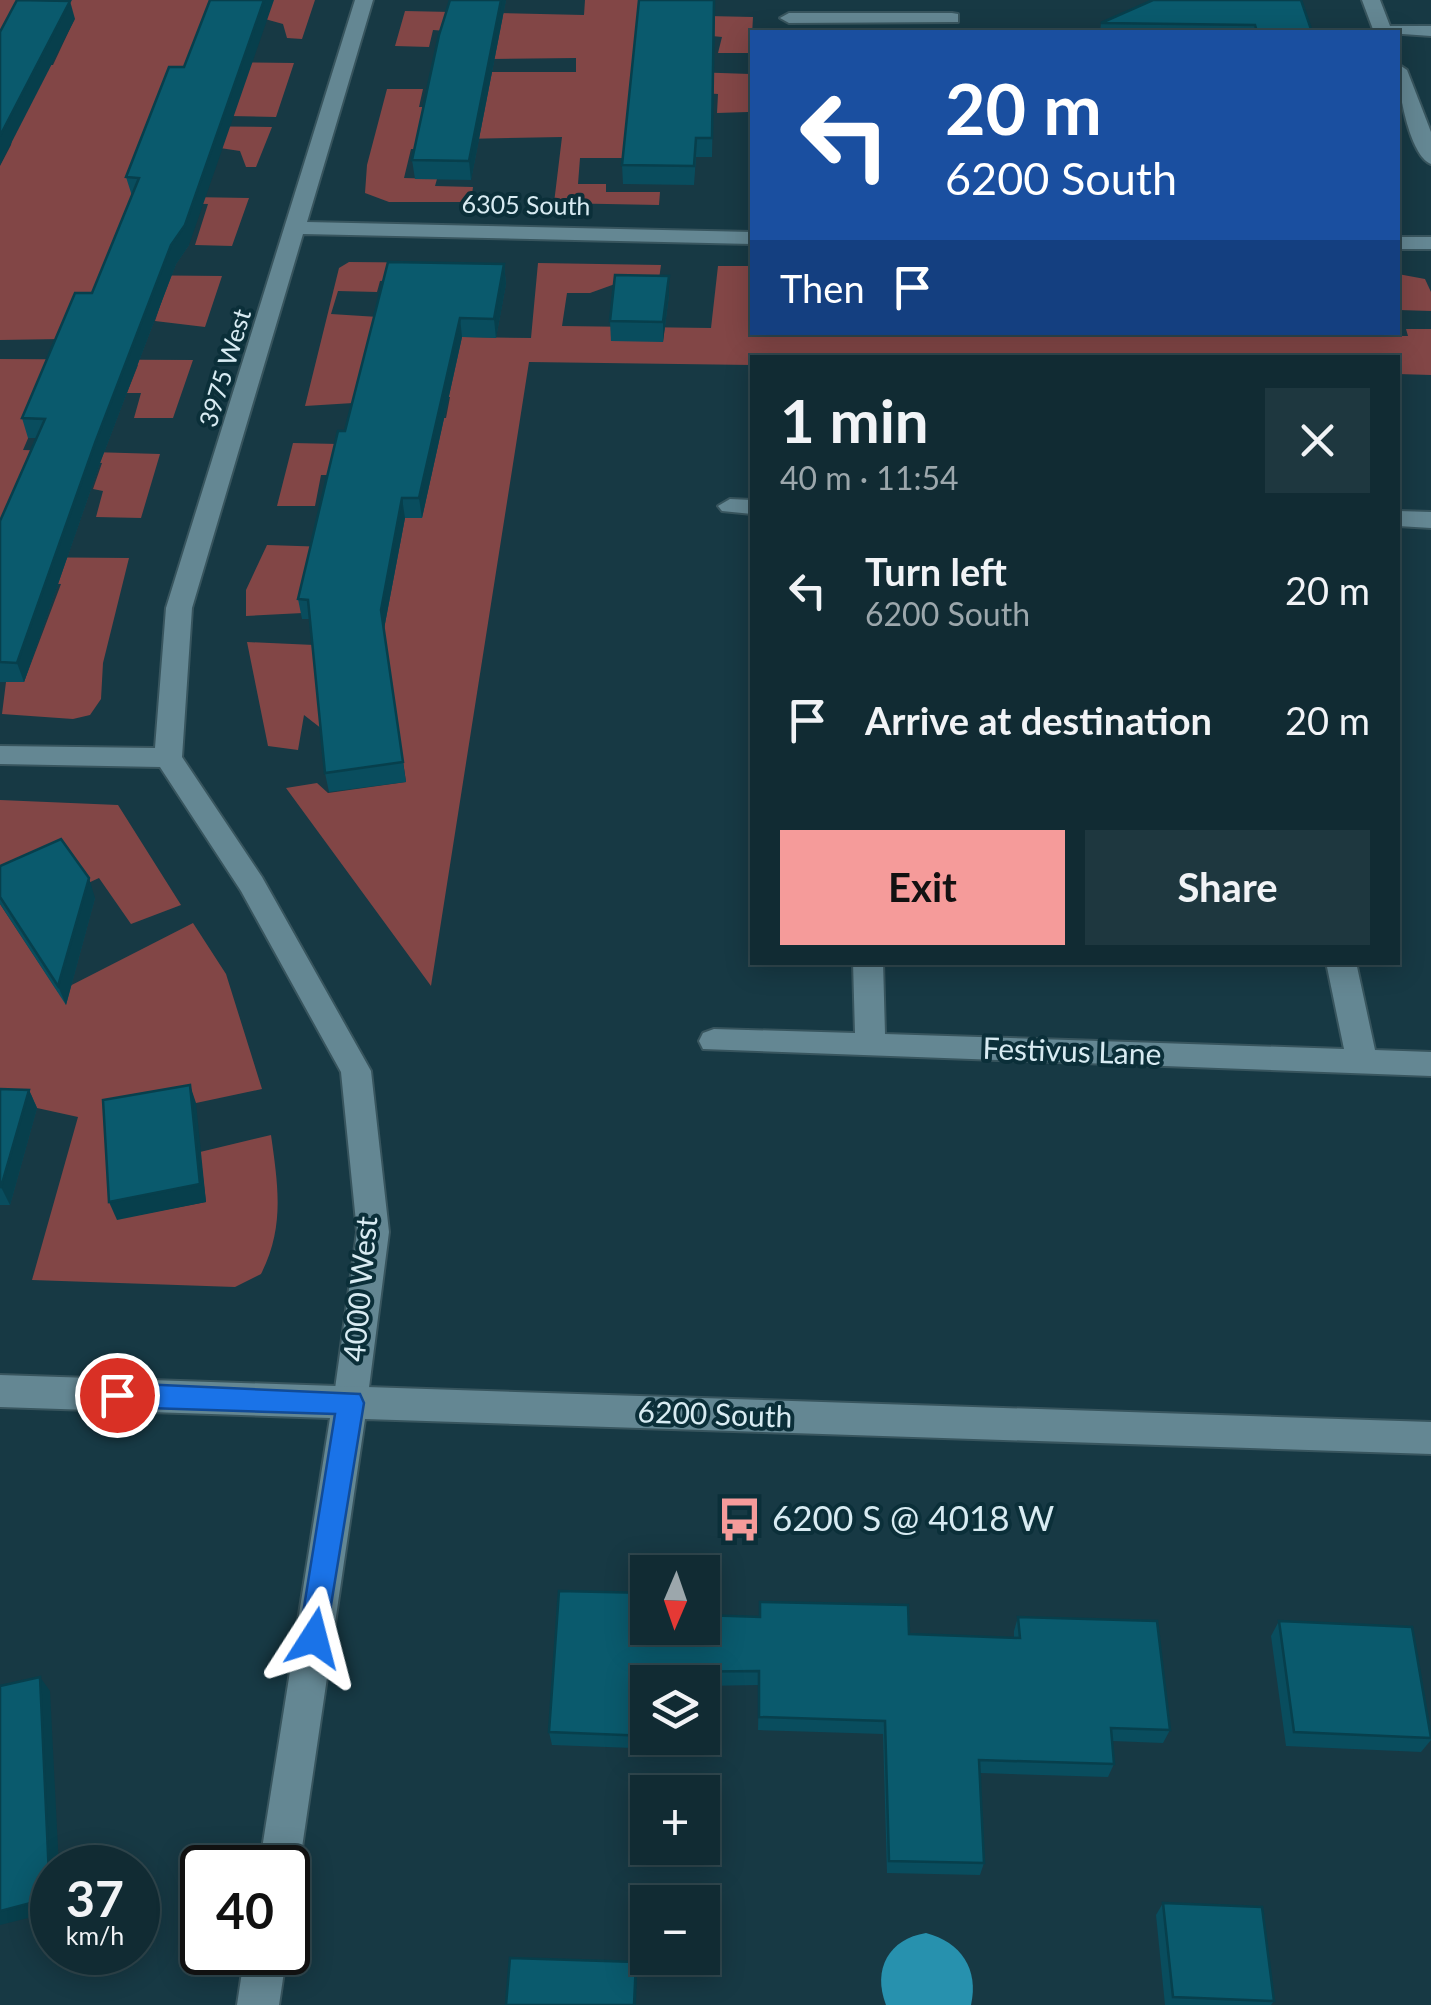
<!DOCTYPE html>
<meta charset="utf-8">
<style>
body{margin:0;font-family:Lato,sans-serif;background:#1e373f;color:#f1f3f6;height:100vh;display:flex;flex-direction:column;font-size:38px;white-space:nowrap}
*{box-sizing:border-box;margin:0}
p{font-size:32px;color:#9ca7ac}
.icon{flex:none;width:55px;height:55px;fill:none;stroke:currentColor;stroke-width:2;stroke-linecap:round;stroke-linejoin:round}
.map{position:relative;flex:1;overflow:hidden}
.side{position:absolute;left:750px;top:355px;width:650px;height:610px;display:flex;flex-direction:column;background:#112b33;border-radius:0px;box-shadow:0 5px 25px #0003,0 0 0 2px #30474e}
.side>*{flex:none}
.top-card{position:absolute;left:750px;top:30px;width:650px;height:305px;border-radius:0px;box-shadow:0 5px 25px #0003,0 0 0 2px #30474e;background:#1a4fa0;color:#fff;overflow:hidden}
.needle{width:65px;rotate:182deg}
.fabs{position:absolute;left:630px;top:1555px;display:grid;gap:20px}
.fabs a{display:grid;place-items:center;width:90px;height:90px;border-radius:0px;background:#112b33;box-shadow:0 5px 25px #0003,0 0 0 2px #30474e;font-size:50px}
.speed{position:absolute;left:30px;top:1845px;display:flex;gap:20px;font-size:50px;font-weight:700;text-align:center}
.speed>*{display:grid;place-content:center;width:130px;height:130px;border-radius:50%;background:#112b33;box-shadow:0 5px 25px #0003,0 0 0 2px #30474e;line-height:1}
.speed small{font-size:25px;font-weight:400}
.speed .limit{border:5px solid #111;border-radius:15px;background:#fff;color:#111}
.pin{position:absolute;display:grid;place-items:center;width:85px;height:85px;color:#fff;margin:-42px;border:5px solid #fff;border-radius:50%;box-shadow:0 2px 10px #0007}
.me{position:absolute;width:110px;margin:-55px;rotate:9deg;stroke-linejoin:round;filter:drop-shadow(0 0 8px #0008)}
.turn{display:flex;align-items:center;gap:35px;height:210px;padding:0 30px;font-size:45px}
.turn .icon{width:130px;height:130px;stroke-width:2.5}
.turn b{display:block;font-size:70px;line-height:85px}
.then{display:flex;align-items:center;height:95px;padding:0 30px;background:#0003;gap:20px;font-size:38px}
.round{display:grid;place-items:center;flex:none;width:105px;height:105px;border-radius:0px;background:#1e373f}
.overview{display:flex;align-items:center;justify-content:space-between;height:170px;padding:0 30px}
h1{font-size:60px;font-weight:700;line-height:75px}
.action{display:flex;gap:20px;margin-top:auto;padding:20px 30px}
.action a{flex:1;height:115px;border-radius:0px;background:#f59b9a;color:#111;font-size:40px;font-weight:700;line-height:115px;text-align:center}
.action a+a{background:#1e373f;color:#f1f3f6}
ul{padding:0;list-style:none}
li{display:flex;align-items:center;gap:30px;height:130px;padding:0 30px}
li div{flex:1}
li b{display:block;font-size:38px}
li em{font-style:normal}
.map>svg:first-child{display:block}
</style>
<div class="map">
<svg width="1431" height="2005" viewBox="0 0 1431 2005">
<rect width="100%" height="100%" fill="#173944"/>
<g fill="#824646">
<path d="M0,0h315l-13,39 -15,-1 -4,-14 -18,-5 -64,43 93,1 -18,54 -46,-1 -62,10 104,1 -16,40h-10l-6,-16 -20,-3 -88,48 117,2 -17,48 -37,-1 13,-41 -63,-1 -28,72 105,1 -17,51 -50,-6 13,-39 -106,57 -62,1v-174l11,-21 16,-80h26l21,-45 -74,19z"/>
<path d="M585,0h76l2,15 90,2 -2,36h-33l4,-16 -10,-1 -20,36 58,2 -2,38 -31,1 1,-19 -17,-1 -76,65h-45l-2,26h28v8h54l-1,13 -105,-2 8,-66 -101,2 -2,11 -48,-1 -7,29 33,1 -2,7 38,1 -2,15h-82l-24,-9 2,-28 20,-76h36l-4,18h12l53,-35h92v-14l-85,1 -44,-28 -14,-1 -4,17 -34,-1 10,-35 179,4z"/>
<path d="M349,262l115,1v12l-84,6 -3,11 -39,-1 -7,23 63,4 9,18 128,2 7,-75 123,2 -3,21 -43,-2 -25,9h-23l-5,33 149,2 7,-62h34v66l656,4 -2,-7h25v46l-33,-1v-16h-646v7l-223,-3 -98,624 -145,-198 31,-5 11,10 78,-11 -16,-111 -73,9 5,49 -18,-14 -6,35 -30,-4 -21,-104 133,6 -77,-35 -57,3v-26l21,-45 124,4 6,-31h24l-86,-43h-14l-6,31h-38l16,-63 135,3 4,-28h14l4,-21 -145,9 34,-138z"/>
<path d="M1398,274l27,5 6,13v19l-32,-1z"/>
<path d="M0,359l193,1 -20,58h-39l7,-25h-14l11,-28 -94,36 -21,49 137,4 -19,64 -45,-1 7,-26 -10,-2 9,-26 -60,-2 -34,96 121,1 -26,105 -2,36 -11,16 -17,4 -71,-5 4,-32h18l37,-98 -61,-2z"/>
<path d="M0,800l118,5 63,100 -50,19 -32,-46 -13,6 -86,5z"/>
<path d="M0,904l58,88 135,-69 33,51 36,115 -66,14 -79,116 89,-17 -6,-50 71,-17c7,50 14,92 -10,139l-26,13 -203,-7 46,-163 -41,-9h-37z"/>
</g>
<path fill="#2791ae" d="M926,1933c35,9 53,36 45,72h-85c-14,-36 3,-66 40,-72z"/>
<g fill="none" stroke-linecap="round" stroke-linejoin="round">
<defs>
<g id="street">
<path d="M355,0h18l-66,222 445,10v12l-449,-10 -111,374 -10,149 80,120 109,194 18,161 -22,171 -5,11 -12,5 -12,-5 -5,-11 24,-171 -16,-160 -100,-181 -81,-124 -160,-3v-18l155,2 11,-140z"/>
<path d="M1362,0h18l10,26h41v10l-57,-4z"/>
<path d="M952,13l6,1v8l-169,1 -9,-5 9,-5z"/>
<path d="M1398,64l9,6 24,62v32c-22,-8 -34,-78 -33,-100z"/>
<rect x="1398" y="237" width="33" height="12"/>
<path d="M730,499l22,1v14l-30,-3 -4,-5z"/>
<path d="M1398,511l33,1v16l-33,-2z"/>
<path d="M853,962h30l2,72 459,15 -18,-87h30l19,88 56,2v24l-728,-27 -4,-8 4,-8 11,-4 141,4z"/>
</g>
<g id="secondary">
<path d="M0,1375l1431,47v32l-1066,-35 -66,449 -11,17v-17h-29l71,-450 -330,-11z"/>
<path d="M245,1952h42l-8,53h-42z"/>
</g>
</defs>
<use href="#street" stroke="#38555e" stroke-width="4"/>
<use href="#secondary" stroke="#38555e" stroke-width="4"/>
<use href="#street" fill="#648793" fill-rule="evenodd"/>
<use href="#secondary" fill="#648793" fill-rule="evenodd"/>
</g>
<g fill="#094d5e">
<path d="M506,0l-35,180 -56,-1 -3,-19z"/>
<path d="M715,0l-3,157h-16l-2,28 -71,-1 -1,-19z"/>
<path d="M1153,0l159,32h-212l1,-9z"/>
<path d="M169,67l20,178 -13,19 -76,199 -76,219h-24v-161l36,-83h-8l-6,-20 70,-125 40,-97 -6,-19z"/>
<path d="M504,264l2,20 -10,54 -34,-1 -40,181h-17l-21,111 22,153 -77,10 -4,-19 -15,-154h-8l-4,-20 47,-168z"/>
<path d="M669,295l-6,47 -52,-1 -1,-20z"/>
<path d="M0,866l95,32 -29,107 -66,-101z"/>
<path d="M0,1089l29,1 8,18 -27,97h-10z"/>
<path d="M1018,1617l152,113 -7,13 -51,-2 2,23 -6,13 -128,-4 4,90 -4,12 -93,-2 -4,-139 -125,-4 1,-45 -57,1v-4h-54v56h13v11l-109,-4 -3,-13 99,-104 366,10v-7z"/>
<path d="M1279,1621l152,112v7l-10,12 -135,-6 -15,-110z"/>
<path d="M1163,1903l111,98 -3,4h-106l-9,-90z"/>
</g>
<g fill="#073f4c">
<path d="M264,0h10l-85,245 -13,19 -76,199 -76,219 -7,-19 78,-220z"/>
<path d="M501,0h5l-35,180 -2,-19z"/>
<path d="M70,1l5,18 -75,146v-29z"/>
<path d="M504,264l2,20 -10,54 -2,-19z"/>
<path d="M669,276v19l-6,47v-20z"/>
<path d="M460,318l2,19 -40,181 -3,-20z"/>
<path d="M402,498l3,20 -21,111 22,153 -25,-172z"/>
<path d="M89,878l6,20 -29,107 -8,-19z"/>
<path d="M190,1085l6,18 10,99 -89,18 -8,-18z"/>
<path d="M29,1090l8,18 -27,97 -9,-18z"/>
<path d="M40,1677l10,14 9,177h-7v44l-52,13v-14z"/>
<path d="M636,1962l1,10 -1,33h-2z"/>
</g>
<g fill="#0a5a6d" stroke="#073f4c" stroke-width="2.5">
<path d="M17,0l53,1 -70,135v-104z"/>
<path d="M210,0h54l-79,225 -14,20 -76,198 -78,220 -17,-1v-141l45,-102 -23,-1 53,-125h17l47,-115 -13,-1 43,-110h15z"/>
<path d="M450,0h51l-32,161 -57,-1 27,-125z"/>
<path d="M639,0h75l-2,138h-16l-2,28 -72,-1z"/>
<path d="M1153,0h148l11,32h-55l-2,-7 -154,-2z"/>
<path d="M388,262l116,2 -10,55 -34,-1 -41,180h-17l-21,112 22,152 -78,11 -17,-173 -10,-1 40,-168h7z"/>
<path d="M615,275l54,1 -6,46 -53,-1z"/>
<path d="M61,839l28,39 -31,108 -58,-89v-31z"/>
<path d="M190,1085l10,99 -91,18 -6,-102z"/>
<path d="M0,1089l29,1 -28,97h-1z"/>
<path d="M559,1591l89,2v35h54v-13l58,2v-15l148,3 1,29 111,4 -2,-21 139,4 13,109 -59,-2 3,36 -135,-4 5,103 -95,-2 -4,-140 -126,-4v-46l-96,1 -1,10h-14v54l-99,-4z"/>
<path d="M1279,1621l133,6 19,111 -137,-6z"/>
<path d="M40,1677l10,221 -50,13v-225z"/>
<path d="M1163,1903l99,4 12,94 -101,-4z"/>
<path d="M510,1958l126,4 -2,43h-128z"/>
</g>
<path fill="#1a73e8" stroke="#114b97" stroke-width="2.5" d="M117,1383l243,11 4,9 -40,245 -10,4 -10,-4 -5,-10 36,-224 -218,-7 -10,-4 -3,-8 3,-9z"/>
<defs>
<symbol id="bus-bare" viewBox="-9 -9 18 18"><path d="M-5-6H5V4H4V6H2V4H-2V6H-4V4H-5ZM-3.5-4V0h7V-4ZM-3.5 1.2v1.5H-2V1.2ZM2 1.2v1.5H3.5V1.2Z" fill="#f59b9a" stroke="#0b2f39" stroke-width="2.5" paint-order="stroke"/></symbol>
</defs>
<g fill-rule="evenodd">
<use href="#bus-bare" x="708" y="1488" width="63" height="63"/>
</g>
<g text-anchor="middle" stroke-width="8" stroke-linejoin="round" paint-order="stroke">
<g font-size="25" fill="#d8ebf2" stroke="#0b2f39">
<text transform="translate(526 205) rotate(1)" y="9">6305 South</text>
<text transform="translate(225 368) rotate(-73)" y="9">3975 West</text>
</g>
<g font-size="30" fill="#d8ebf2" stroke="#0b2f39">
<text transform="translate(1072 1052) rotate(2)" y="10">Festivus Lane</text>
<text transform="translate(361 1289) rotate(-85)" y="10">4000 West</text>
<text transform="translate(715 1415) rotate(2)" y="10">6200 South</text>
</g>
<g font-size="35" fill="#d8ebf2" stroke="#0b2f39" text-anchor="start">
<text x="772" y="1531">6200 S @ 4018 W</text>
</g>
</g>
</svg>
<div class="fabs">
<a><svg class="needle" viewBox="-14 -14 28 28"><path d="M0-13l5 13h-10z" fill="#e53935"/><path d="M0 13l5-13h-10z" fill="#9ca7ac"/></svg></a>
<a><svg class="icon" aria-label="layers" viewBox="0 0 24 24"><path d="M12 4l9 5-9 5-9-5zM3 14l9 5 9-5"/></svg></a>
<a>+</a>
<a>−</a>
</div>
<div class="speed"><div>37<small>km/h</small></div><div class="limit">40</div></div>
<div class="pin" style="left:117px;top:1395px;background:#d93025"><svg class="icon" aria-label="arrive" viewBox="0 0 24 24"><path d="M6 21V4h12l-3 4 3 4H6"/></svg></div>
<svg class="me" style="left:314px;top:1638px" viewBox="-20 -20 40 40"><path d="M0-17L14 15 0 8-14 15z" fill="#1a73e8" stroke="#fff" stroke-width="4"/></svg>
<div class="top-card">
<div class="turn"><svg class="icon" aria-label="left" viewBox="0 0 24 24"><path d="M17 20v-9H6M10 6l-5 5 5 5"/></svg><div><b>20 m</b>6200 South</div></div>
<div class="then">Then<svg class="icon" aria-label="arrive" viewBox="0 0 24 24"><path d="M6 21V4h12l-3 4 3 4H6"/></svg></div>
</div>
<section class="side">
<div class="overview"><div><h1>1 min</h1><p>40 m · 11:54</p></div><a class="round"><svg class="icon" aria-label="close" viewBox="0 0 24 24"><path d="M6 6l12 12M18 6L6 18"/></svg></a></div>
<ul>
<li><svg class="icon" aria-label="left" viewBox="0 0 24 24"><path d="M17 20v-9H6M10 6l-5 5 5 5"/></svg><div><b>Turn left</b><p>6200 South</p></div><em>20 m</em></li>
<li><svg class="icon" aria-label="arrive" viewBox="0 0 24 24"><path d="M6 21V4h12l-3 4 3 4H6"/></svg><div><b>Arrive at destination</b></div><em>20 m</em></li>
</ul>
<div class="action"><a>Exit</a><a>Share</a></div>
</section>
</div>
